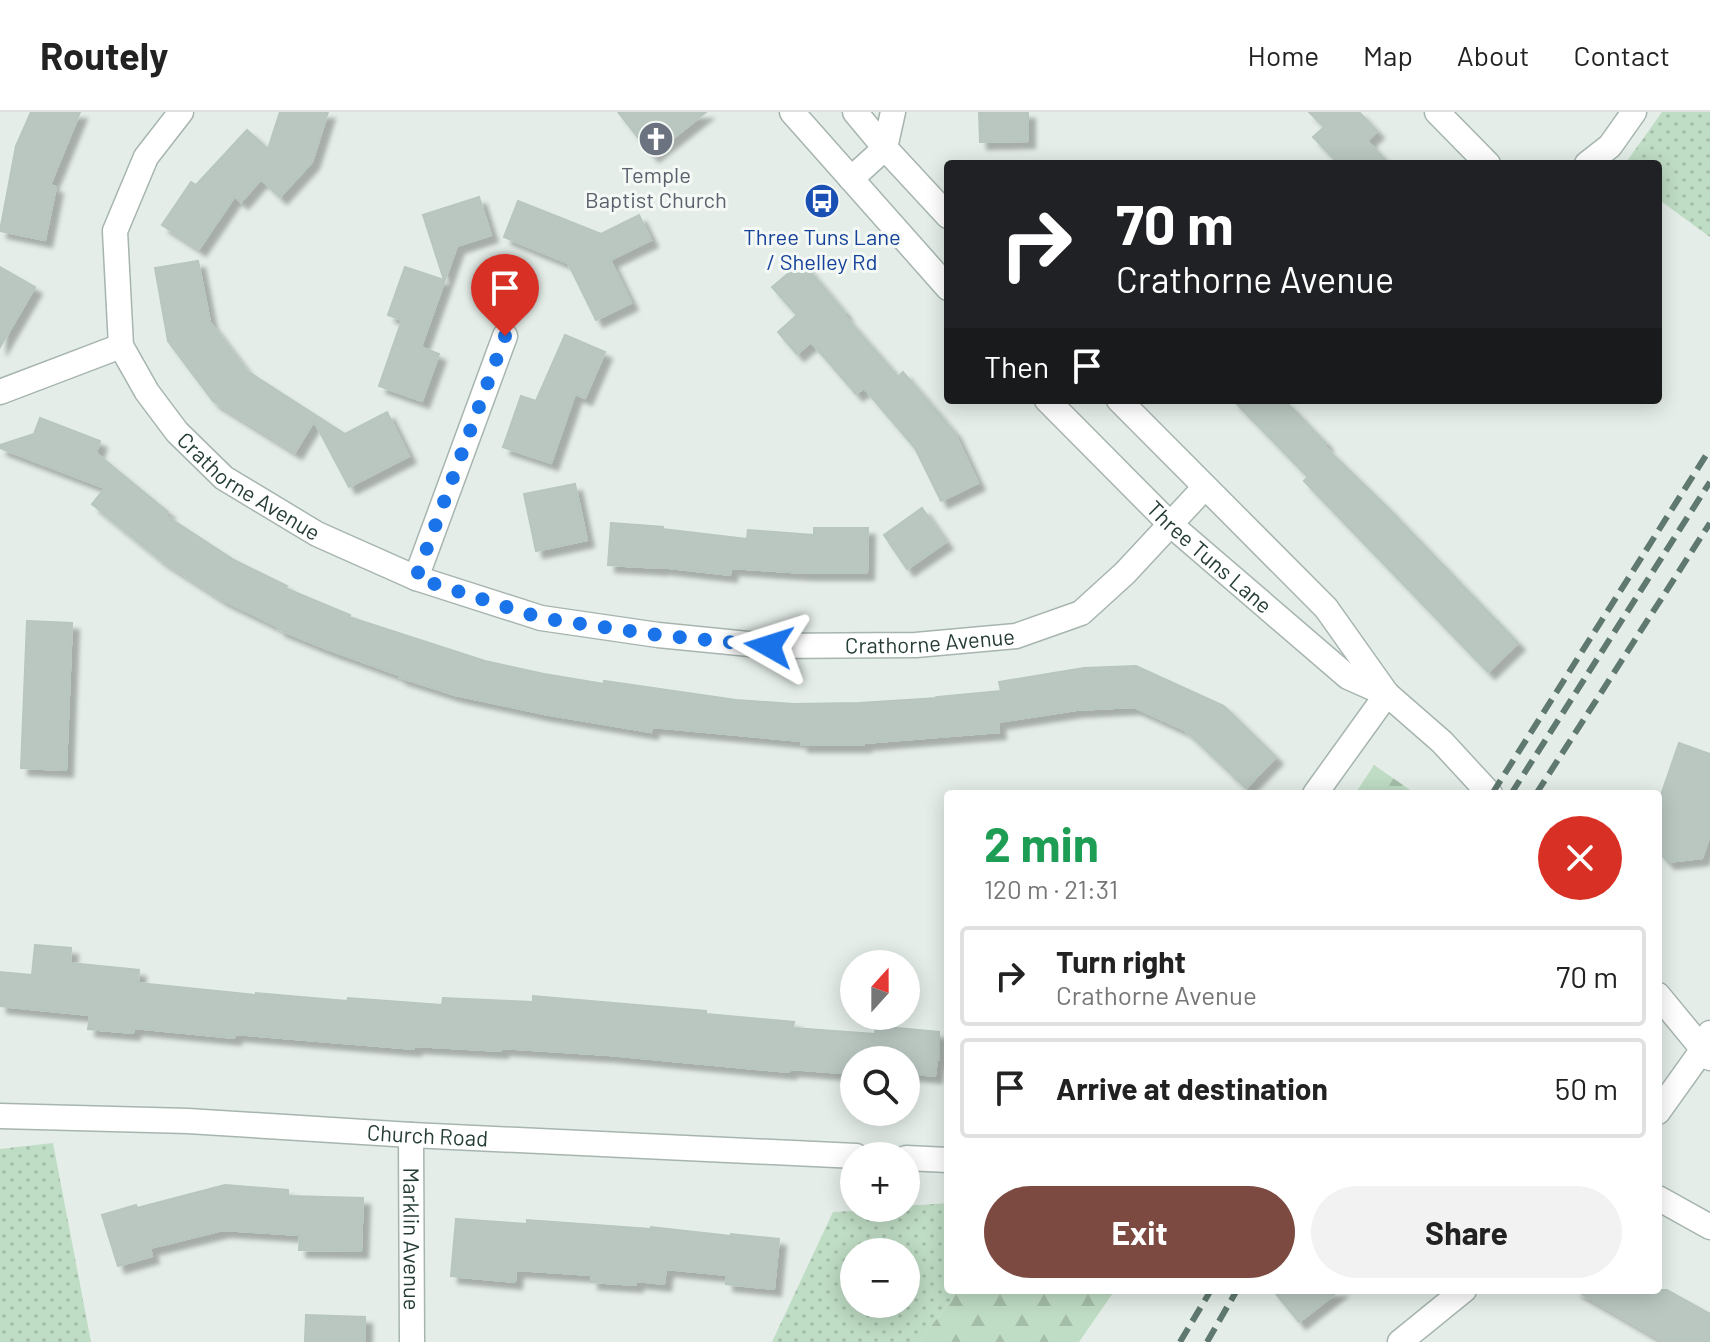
<!DOCTYPE html>
<meta charset="utf-8">
<style>
body{margin:0;font-family:Barlow,sans-serif;background:#f2f2f2;color:#222;height:100vh;display:flex;flex-direction:column;font-size:30px;white-space:nowrap}
*{box-sizing:border-box;margin:0}
p{font-size:26px;color:#767676}
.icon{flex:none;width:44px;height:44px;fill:none;stroke:currentColor;stroke-width:2;stroke-linecap:round;stroke-linejoin:round}
.map{position:relative;flex:1;overflow:hidden}
.drawer{position:absolute;left:944px;top:678px;width:718px;height:504px;display:flex;flex-direction:column;background:#fff;border-radius:8px;box-shadow:0 4px 20px #0003}
.drawer>*{flex:none}
.guide{position:absolute;left:944px;top:48px;width:718px;height:244px;border-radius:8px;box-shadow:0 4px 20px #0003;background:#202124;color:#fff;overflow:hidden}
.needle{width:52px;rotate:21deg}
.tools{position:absolute;left:840px;top:838px;display:grid;gap:16px}
.tools a{display:grid;place-items:center;width:80px;height:80px;border-radius:50%;background:#fff;box-shadow:0 4px 20px #0003;font-size:40px}
.pin{position:absolute;display:grid;place-items:center;width:68px;height:68px;color:#fff;margin:-82px -34px;border-radius:50% 50% 50% 0;rotate:-45deg;box-shadow:0 0 8px #0007}
.pin .icon{rotate:45deg}
.me{position:absolute;width:88px;margin:-44px;rotate:276deg;stroke-linejoin:round;filter:drop-shadow(0 0 6px #0008)}
.turn{display:flex;align-items:center;gap:28px;height:168px;padding:0 40px;font-size:36px}
.turn .icon{width:104px;height:104px;stroke-width:2.5}
.turn b{display:block;font-size:56px;line-height:68px}
.then{display:flex;align-items:center;height:76px;padding:0 40px;background:#0003;gap:16px;font-size:30px}
.round{display:grid;place-items:center;flex:none;width:84px;height:84px;border-radius:42px;background:#f2f2f2}
.summary{display:flex;align-items:center;justify-content:space-between;height:136px;padding:0 40px}
h1{font-size:48px;font-weight:700;line-height:60px;color:#1e9e55}
.primary-button{display:flex;gap:16px;margin-top:auto;padding:16px 40px}
.primary-button a{flex:1;height:92px;border-radius:48px;background:#7c4a41;color:#fff;font-size:32px;font-weight:700;line-height:92px;text-align:center}
.primary-button a+a{background:#f2f2f2;color:#222}
ul{padding:0;list-style:none}
li{display:flex;align-items:center;gap:24px;height:100px;margin:0 16px 12px;padding:0 24px;border:4px solid #e0e0e0;border-radius:8px}
li div{flex:1}
li b{display:block;font-size:30px}
li em{font-style:normal}
header{display:flex;align-items:center;gap:48px;box-sizing:border-box;height:112px;padding:0 40px;background:#fff;border-bottom:2px solid #e0e0e0}
header strong{font-size:38px}
nav{display:flex;gap:44px;margin-inline-start:auto;font-size:28px}
.map>svg:first-child{display:block}
</style>
<header>
<strong>Routely</strong>
<nav><a>Home</a><a>Map</a><a>About</a><a>Contact</a></nav>
</header>
<div class="map">
<svg width="1710" height="1230" viewBox="0 0 1710 1230">
<defs>
<pattern id="grass-dots" width="8" height="8" patternUnits="userSpaceOnUse" patternTransform="scale(2)"><rect width="8" height="8" fill="#bfdcc4"/><path d="M2 2h.1M6 6h.1" fill="none" stroke="#a4bea9" stroke-width="1.8" stroke-linecap="round"/></pattern>
<pattern id="forest-firs" width="22" height="20" patternUnits="userSpaceOnUse" patternTransform="scale(2)"><rect width="22" height="20" fill="#bfdcc4"/><path d="M5 1l3.5 6h-7zM16 11l3.5 6h-7z" fill="#a4bea9"/></pattern>
<filter id="shadow"><feDropShadow dx="7" dy="7" stdDeviation="2" flood-color="#0004"/></filter>
</defs>
<rect width="100%" height="100%" fill="#e4ede8"/>
<g fill="url(#grass-dots)" fill-rule="evenodd">
<path d="M1662,0h48v125l-52,-38v-35h-33z"/>
<path d="M53,1031l38,199h-91v-193z"/>
<path d="M948,1091v87h11l-40,52h-147l61,-130 73,-4v-2zM854,1140h52v52h-52z"/>
</g>
<g fill="url(#forest-firs)">
<path d="M1374,653l42,29h-61z"/>
<path d="M959,1178h156l-36,52h-160z"/>
</g>
<g fill="#bac7c1" stroke="#b7c6be" stroke-width="2" filter="url(#shadow)">
<path d="M31,0h49l-30,73 6,2 -11,53 -45,-9 16,-85z"/>
<path d="M280,0h48l-16,50 -32,35 -19,-18 -20,23 -6,-6 -36,53 -37,-24 29,-43 5,3 51,-55 21,19z"/>
<path d="M618,0h88l-54,43z"/>
<path d="M979,0h49v29l-48,1z"/>
<path d="M1309,0h50l18,19 -10,10 22,23h-50l-26,-27 11,-10z"/>
<path d="M479,85l12,38 -34,11 -36,101 18,7 -17,47 -43,-15 23,-66 -14,-5 17,-48 39,13 -21,-65z"/>
<path d="M518,89l83,33 38,-19 12,25 -41,20 21,43 -35,17 -28,-57 -64,-26z"/>
<path d="M198,149l12,61 37,49 98,63 42,-22 22,44 -60,31 -35,-66 -19,31 -82,-51 -45,-60 -13,-73z"/>
<path d="M802,150l43,51 -2,1 55,63 5,-5 51,60 24,51 -37,18 -26,-53 -51,-60 -8,6 -45,-52 -14,12 -19,-22 19,-17 -25,-28z"/>
<path d="M0,155l35,20 -35,60z"/>
<path d="M565,223l40,17 -20,46 -10,-4 -24,69 -48,-16 18,-51 15,5z"/>
<path d="M1233,288h51l42,43 -2,3 60,58 134,139 -30,29 -184,-191 4,-4z"/>
<path d="M40,306l60,23 -4,12 72,59 -3,3 69,45 53,26 -2,2 65,27 -1,2 136,44 59,13 60,10v-3l132,19 58,4 65,-1 79,-5 -1,-1 64,-6 -2,-9 85,-14 52,-2 88,40 52,51 -30,31 -61,-58 -51,-23 -58,3 -78,12 1,10 -135,11v2h-63v-4l-149,-14 -1,5 -107,-18 -89,-19 -56,-18v-2l-72,-26 -49,-20 1,-2 -56,-27 -62,-40 -69,-56 13,-16 -105,-40v-3l34,-11z"/>
<path d="M575,372l12,56 -51,11 -12,-57z"/>
<path d="M922,396l24,34 -39,27 -23,-34z"/>
<path d="M611,411l52,4 -1,2 85,10 1,-9 66,5v-7h54l-1,45h-61l-75,-5 -1,7 -70,-8v1l-52,-3z"/>
<path d="M27,509l45,2 -6,147 -45,-2z"/>
<path d="M1679,631l31,11v81l-8,23 -34,4 -10,-11v-47z"/>
<path d="M35,833l36,3 -1,15 69,7 -1,13 118,12v-2l91,8 1,-3 94,7 1,-7 90,4v-6l173,15v3l88,8 -1,6 82,6 1,-8 63,6v28h-2l-2,16 -29,-3v-13h-52v14l-64,-5 -1,3 -180,-17 -108,-7v3l-87,-5v3l-179,-15 -1,4 -100,-10 -1,5 -45,-4 2,-14 -90,-9v-34l32,3z"/>
<path d="M225,1073l63,5v6l75,2 -2,53 -62,-1 1,-15 -77,-5 -73,18 2,8 -34,10 -16,-51 34,-10 1,3z"/>
<path d="M456,1107l71,5v-4l124,9v-2l80,9v-2l48,5 -5,50 -48,-5 1,-9 -61,-6 -2,15 -28,-3v4l-45,-3 1,-7 -76,-5 -1,12 -64,-6z"/>
<path d="M1273,1178h67l-41,32z"/>
<path d="M1575,1178h92l43,24v28h-45z"/>
<path d="M306,1203l59,2v25h-60z"/>
</g>
<g fill="none" stroke-linecap="round" stroke-linejoin="round">
<defs>
<g id="minor">
<path id="s1" d="M181,0l-35,45 -31,74 6,115 26,46 30,40 47,46 93,56 99,44 125,40 117,17 111,11 147,-1 100,-9 65,-23 44,-40 80,-86"/>
<path d="M792,0l156,176"/>
<path d="M855,0l30,36 63,68"/>
<path d="M1437,0l51,52"/>
<path d="M1587,52l23,-18 24,-34"/>
<path d="M851,67l34,-31 8,-36"/>
<path d="M0,280l121,-46"/>
<path id="s2" d="M1047,288l123,124 178,153 36,16"/>
<path d="M1119,288l207,208 61,86 55,48 48,52"/>
<path d="M416,466l89,-242"/>
<path d="M1315,682l72,-100"/>
<path d="M1658,883l52,63"/>
<path d="M1658,1000l45,-63 7,-16"/>
<path id="s3" d="M0,1004l188,5 223,14 445,21"/>
<path id="s4" d="M411,1023l1,207"/>
<path d="M906,1046l42,2"/>
<path d="M1658,1086l52,29"/>
<path d="M1400,1230l64,-52"/>
</g>
</defs>
<use href="#minor" stroke="#a7b5af" stroke-width="27"/>
<use href="#minor" stroke="#fff" stroke-width="24"/>
<g stroke="#5f7870" stroke-width="6" stroke-dasharray="16 8" stroke-linecap="butt">
<path d="M1492,682l218,-345"/>
<path d="M1511,682l199,-312"/>
<path d="M1536,682l174,-271"/>
<path d="M1180,1230l31,-52"/>
<path d="M1207,1230l30,-52"/>
</g>
</g>
<g fill="none" stroke-linecap="round" stroke-linejoin="round">
<path stroke="#1a73e8" stroke-width="14" stroke-dasharray="0 25.2" d="M505,224l-89,242 125,40 117,17 111,11"/>
</g>
<defs>
<symbol id="church-disc" viewBox="-11 -11 22 22"><circle r="9.5" fill="#6b7280" stroke="#f5f9f6"/><path d="M-1.2-6h2.4v3.5h3.3v2.4h-3.3V6h-2.4V-.1h-3.3v-2.4h3.3Z" fill="#fff"/></symbol>
<symbol id="bus-disc" viewBox="-11 -11 22 22"><circle r="9.5" fill="#1a4fb4" stroke="#f5f9f6"/><path d="M-5-6H5V4H4V6H2V4H-2V6H-4V4H-5ZM-3.5-4V0h7V-4ZM-3.5 1.2v1.5H-2V1.2ZM2 1.2v1.5H3.5V1.2Z" fill="#fff"/></symbol>
</defs>
<g fill-rule="evenodd">
<use href="#church-disc" x="636" y="7" width="40" height="40"/>
<use href="#bus-disc" x="802" y="69" width="40" height="40"/>
</g>
<g text-anchor="middle" stroke-width="6" stroke-linejoin="round" paint-order="stroke">
<g font-size="22" fill="#5b616d" stroke="#f5f9f6">
<text x="656" y="71">Temple<tspan x="656" dy="25">Baptist Church</tspan></text>
</g>
<g font-size="22" fill="#164399" stroke="#f5f9f6">
<text x="822" y="133">Three Tuns Lane<tspan x="822" dy="25">/ Shelley Rd</tspan></text>
</g>
<g font-size="22" fill="#253d35" stroke="#f5f9f6">
<text dy="8" stroke="none"><textPath href="#s1" startOffset="446">Crathorne Avenue</textPath></text>
<text dy="8" stroke="none"><textPath href="#s2" startOffset="226">Three Tuns Lane</textPath></text>
<text dy="8" stroke="none"><textPath href="#s1" startOffset="1160">Crathorne Avenue</textPath></text>
<text dy="8" stroke="none"><textPath href="#s3" startOffset="428">Church Road</textPath></text>
<text dy="8" stroke="none"><textPath href="#s4" startOffset="104">Marklin Avenue</textPath></text>
</g>
</g>
</svg>
<div class="tools">
<a><svg class="needle" viewBox="-14 -14 28 28"><path d="M0-13l5 13h-10z" fill="#e53935"/><path d="M0 13l5-13h-10z" fill="#767676"/></svg></a>
<a><svg class="icon" aria-label="search" viewBox="0 0 24 24"><circle cx="10" cy="10" r="6"/><path d="M15 15l6 6"/></svg></a>
<a>+</a>
<a>−</a>
</div>
<div class="pin" style="left:505px;top:224px;background:#d93025"><svg class="icon" aria-label="arrive" viewBox="0 0 24 24"><path d="M6 21V4h12l-3 4 3 4H6"/></svg></div>
<svg class="me" style="left:769px;top:534px" viewBox="-20 -20 40 40"><path d="M0-17L14 15 0 8-14 15z" fill="#1a73e8" stroke="#fff" stroke-width="4"/></svg>
<div class="guide">
<div class="turn"><svg class="icon" aria-label="right" viewBox="0 0 24 24"><path d="M7 20v-9h11M14 6l5 5-5 5"/></svg><div><b>70 m</b>Crathorne Avenue</div></div>
<div class="then">Then<svg class="icon" aria-label="arrive" viewBox="0 0 24 24"><path d="M6 21V4h12l-3 4 3 4H6"/></svg></div>
</div>
<section class="drawer">
<div class="summary"><div><h1>2 min</h1><p>120 m · 21:31</p></div><a class="round" style="background:#d93025;color:#fff"><svg class="icon" aria-label="close" viewBox="0 0 24 24"><path d="M6 6l12 12M18 6L6 18"/></svg></a></div>
<ul>
<li><svg class="icon" aria-label="right" viewBox="0 0 24 24"><path d="M7 20v-9h11M14 6l5 5-5 5"/></svg><div><b>Turn right</b><p>Crathorne Avenue</p></div><em>70 m</em></li>
<li><svg class="icon" aria-label="arrive" viewBox="0 0 24 24"><path d="M6 21V4h12l-3 4 3 4H6"/></svg><div><b>Arrive at destination</b></div><em>50 m</em></li>
</ul>
<div class="primary-button"><a>Exit</a><a>Share</a></div>
</section>
</div>
